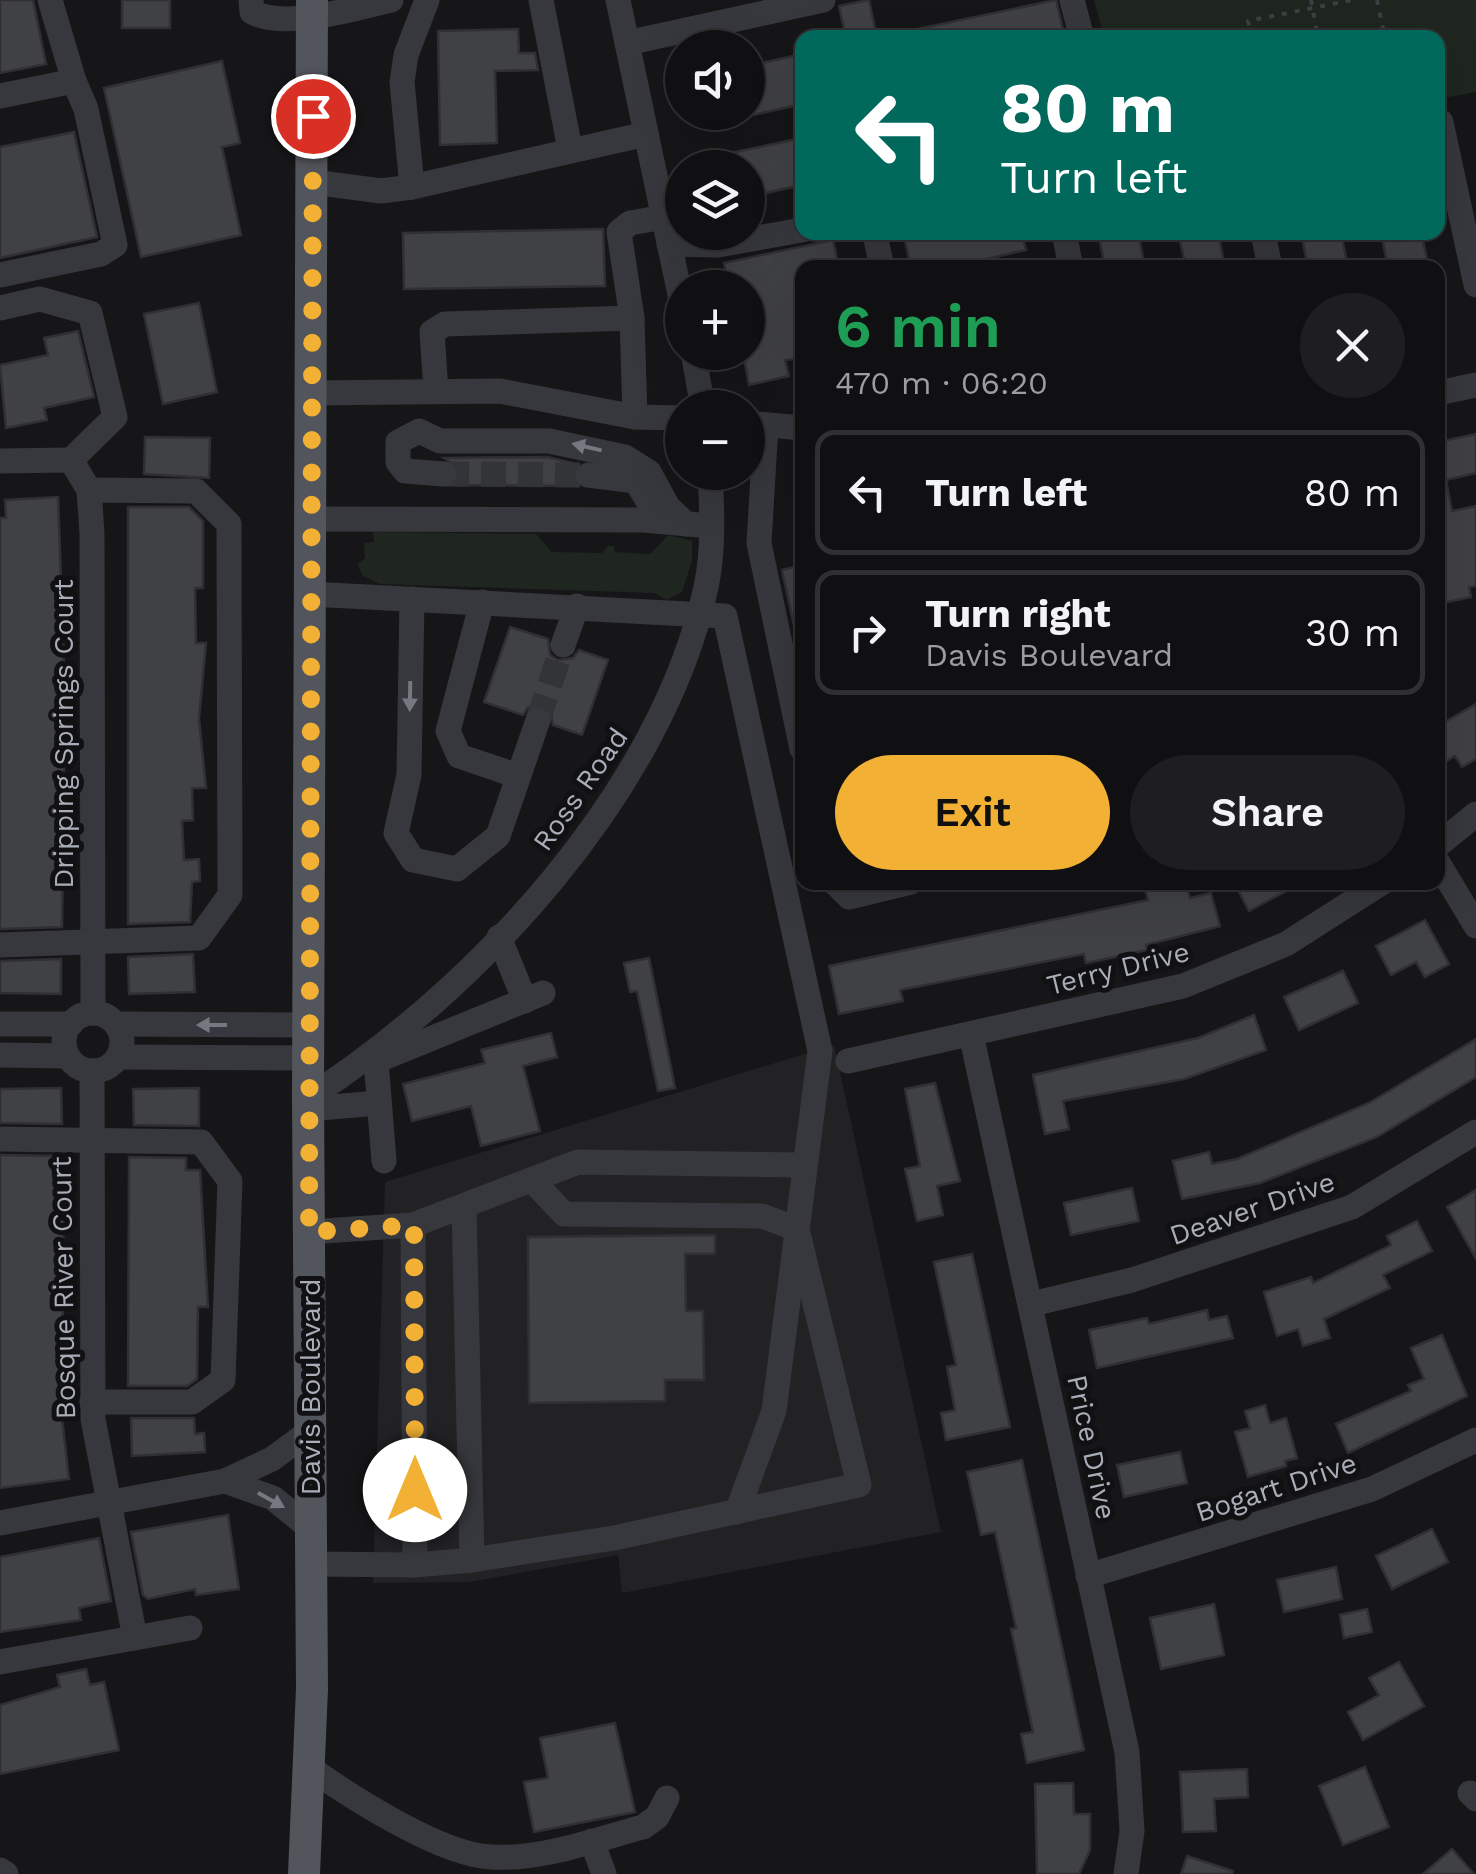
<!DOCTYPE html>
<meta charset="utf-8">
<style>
body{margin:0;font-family:"Work Sans",sans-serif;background:#1e1e20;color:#f1f3f6;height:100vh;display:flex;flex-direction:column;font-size:38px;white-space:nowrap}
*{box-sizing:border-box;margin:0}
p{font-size:32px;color:#9c9d9f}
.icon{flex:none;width:55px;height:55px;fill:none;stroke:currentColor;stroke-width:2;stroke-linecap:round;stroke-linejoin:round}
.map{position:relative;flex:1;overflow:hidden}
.sheet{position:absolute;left:795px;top:260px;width:650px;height:630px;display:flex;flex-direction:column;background:#101012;border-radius:20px;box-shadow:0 10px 40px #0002,0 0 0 2px #303032}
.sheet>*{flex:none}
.banner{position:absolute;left:795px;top:30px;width:650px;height:210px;border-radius:20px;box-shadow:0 10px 40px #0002,0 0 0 2px #303032;background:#00695c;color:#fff;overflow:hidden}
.buttons{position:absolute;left:665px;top:30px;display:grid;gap:20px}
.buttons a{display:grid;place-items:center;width:100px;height:100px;border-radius:50%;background:#101012;box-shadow:0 10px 40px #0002,0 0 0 2px #303032;font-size:50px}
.pin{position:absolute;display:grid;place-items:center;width:85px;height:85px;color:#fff;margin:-42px;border:5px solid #fff;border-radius:50%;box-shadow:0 2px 10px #0007}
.me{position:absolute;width:110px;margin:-55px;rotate:0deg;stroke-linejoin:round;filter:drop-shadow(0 0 8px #0008)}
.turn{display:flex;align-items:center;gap:35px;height:210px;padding:0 40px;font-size:45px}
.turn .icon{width:130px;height:130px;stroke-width:2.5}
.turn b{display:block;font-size:70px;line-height:85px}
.round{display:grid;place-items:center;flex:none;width:105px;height:105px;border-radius:52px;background:#1e1e20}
.head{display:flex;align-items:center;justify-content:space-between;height:170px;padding:0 40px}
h1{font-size:60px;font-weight:600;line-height:75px;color:#1e9e55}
.action{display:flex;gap:20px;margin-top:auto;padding:20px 40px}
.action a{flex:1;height:115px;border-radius:60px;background:#f2b134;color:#111;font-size:40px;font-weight:600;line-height:115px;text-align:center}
.action a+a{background:#1e1e20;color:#f1f3f6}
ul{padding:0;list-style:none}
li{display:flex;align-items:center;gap:30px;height:125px;margin:0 20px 15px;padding:0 20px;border:5px solid #303032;border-radius:20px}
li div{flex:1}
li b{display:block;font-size:38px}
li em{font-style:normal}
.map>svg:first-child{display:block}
</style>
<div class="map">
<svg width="1476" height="1874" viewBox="0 0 1476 1874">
<rect width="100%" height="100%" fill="#161618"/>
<path fill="#222225" d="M834,1045l107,487 -319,61 -4,-38 -148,27 -97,1 12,-401z"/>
<g fill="#1e261f">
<path d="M1094,0h382v92l-38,7v-61l-334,-1z"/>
<path d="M373,532l163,2 16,18 50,1 6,-7h6l1,6 35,2 18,-19 24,6v20l-10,31 -15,8 -12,-7 -275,-9 -18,-9 -4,-11 7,-6 -1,-15 10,-1z"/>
</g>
<g fill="#404145" stroke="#303034" stroke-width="2.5">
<path d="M0,0h33l13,64 -46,9z"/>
<rect x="122" y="0" width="48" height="28"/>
<path d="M869,0l8,38h-31l-7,-32z"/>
<path d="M1056,0l9,38h-151l-1,-8z"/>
<path d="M518,29l1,24h16l3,17 -43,1 2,72 -57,2 -2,-114z"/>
<path d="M802,54v50l-54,12v-50z"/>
<path d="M222,61l18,82 -18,4 19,88 -100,22 -37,-169z"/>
<path d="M74,132l23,105 -97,21v-111z"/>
<path d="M802,138v47l-54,12v-29h-50l-1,-8z"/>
<path d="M603,229l2,57 -201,3 -1,-56z"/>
<path d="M903,232h119l4,18 -80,18h-35z"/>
<path d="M1121,232h17l7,36h-40l-6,-31z"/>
<path d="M1178,232h40l7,36h-39z"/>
<path d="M1301,232h40l7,36h-40z"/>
<path d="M1381,232h40l8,36h-41z"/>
<path d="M833,240l6,28h-37v90l-17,2 4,16 -40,9 -6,-33h5v-64h-19l-5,-25z"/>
<path d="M199,303l18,89 -54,12 -19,-90z"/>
<path d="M78,331l16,66 -50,11 3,12 -41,8 -6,-63 48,-10 -4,-17z"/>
<path d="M1476,434v39l-30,7 6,31 24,-5v80l-7,1 2,10 -33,7v-162z"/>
<path d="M145,437l65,1 -1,40 -65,-4z"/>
<path d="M547,457l30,7 -5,10 4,12 -120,-1 3,-17 -15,-10z"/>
<path d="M58,497l7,194 -3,236 -62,2v-411h6l-1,-18z"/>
<path d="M128,507h61l14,14v67h-8l1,55h10l-7,76 7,69h-14l1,32 -11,1 2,39 15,-1 1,22 -8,1 -2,40 -62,2z"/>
<path d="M802,565v64l-7,1 -13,-60z"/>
<path d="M510,627l38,12 2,16 8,5 15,-2 6,-8 29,10 -26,75 -29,-10 -2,-15 -9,-6 -14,3 -5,8 -39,-13z"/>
<path d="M1476,704v55l-14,8 -7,-11 -17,10v-40z"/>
<path d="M1143,882h30l2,8 12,-3 3,11 21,-5 9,33 -74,19 1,5 -61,13 -2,-9 -184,36 3,11 -64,13 -10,-48 319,-66z"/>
<path d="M1234,882h69l-54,29z"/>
<path d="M1425,920l24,44 -24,13 -9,-15 -25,13 -15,-29z"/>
<path d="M193,954l2,38 -66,2 -1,-37z"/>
<path d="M649,958l26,130 -17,3 -21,-100 -7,1 -6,-29z"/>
<path d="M61,959v35l-61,-1v-32z"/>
<path d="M1343,971l15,32 -59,27 -15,-33z"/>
<path d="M1254,1015l12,35 -82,29 -121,22 6,28 -24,5 -12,-59 165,-37z"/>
<path d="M551,1033l6,24 -34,9 17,65 -59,15 -10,-40 -59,15 -9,-37 82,-21 -4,-13z"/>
<path d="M1476,1039v38l-99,60 -117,46 -78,16 -9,-38 36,-9 3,12 25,-5 132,-56z"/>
<path d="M935,1083l25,98 -23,5 6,29 -26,6 -12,-52 15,-3 -15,-77z"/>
<path d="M61,1088l1,36 -62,-1v-34z"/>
<path d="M199,1088v38l-65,-1 -1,-36z"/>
<path d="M0,1155l64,1 -2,228h-4l11,95 -69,9z"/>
<path d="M129,1157l57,1v12h14l8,137h-10l-1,72 -10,7h-59z"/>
<path d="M1132,1188l7,33 -68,14 -7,-32z"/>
<path d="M1476,1190v69l-29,-52z"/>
<path d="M1417,1221l15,30 -49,24 7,13 -66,31 6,19 -27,8 -5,-17 -21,7 -13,-44 47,-15 2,6 78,-38 -4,-9z"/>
<path d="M715,1235v19h-30l1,57h17l1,69h-39v21l-136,2 -1,-166z"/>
<path d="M972,1254l38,173 -64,13 -5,-27 14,-3 -8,-43 9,-2 -22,-103z"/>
<path d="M1207,1310l2,10 18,-4 6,22 -136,30 -8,-38 58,-12 2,6z"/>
<path d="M1442,1335l25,61 -119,57 -12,-29 75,-33 -3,-6 16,-6 -13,-31z"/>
<path d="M1265,1405l5,18 16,-5 11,40 -12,3 1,5 -38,11 -13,-45 15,-4 -5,-17z"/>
<path d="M131,1418h63l1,16 9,-1 1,19 -73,4z"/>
<path d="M1180,1452l7,31 -63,14 -7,-32z"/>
<path d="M1022,1460l62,290 -57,13 -6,-29 12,-2 -22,-103 5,-1 -21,-96 -14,3 -14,-63z"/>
<path d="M228,1515l11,74 -43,6 -1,-6 -47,10 -5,-4 -12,-63z"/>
<path d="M1432,1529l16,33 -56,27 -16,-33z"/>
<path d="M99,1538l12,63 -32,7 2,12 -81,12v-75z"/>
<path d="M1336,1567l6,32 -58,13 -7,-32z"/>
<path d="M1214,1604l10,51 -63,14 -11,-51z"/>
<path d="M1367,1609l5,23 -28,6 -4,-23z"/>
<path d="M1399,1662l25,44 -61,34 -15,-28 31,-17 -10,-17z"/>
<path d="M86,1669l4,16 14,-3 15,68 -119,24v-69l60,-18 -3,-12z"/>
<path d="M615,1723l20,89 -101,20 -10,-50 24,-4 -8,-40z"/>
<path d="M1365,1767l24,60 -46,18 -24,-59z"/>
<path d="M1247,1769l1,28 -34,2 2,32 -33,1 -3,-60z"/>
<path d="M1073,1783l1,31h16v36l-11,24h-42l-2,-90z"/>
<path d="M1452,1849l22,25h-51z"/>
<path d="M1187,1856l46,15 -1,3h-51z"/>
</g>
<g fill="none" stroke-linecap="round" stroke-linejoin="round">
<g stroke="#333438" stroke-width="25" stroke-dasharray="25 12" stroke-linecap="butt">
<path d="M444,474l144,1"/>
<path d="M538,720l25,-75"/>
</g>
<g stroke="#3d3f44" stroke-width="4" stroke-dasharray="5 8" stroke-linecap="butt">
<path d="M1311,0l7,38"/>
<path d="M1377,0l8,38"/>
<path d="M1252,38l-4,-17 104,-21"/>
</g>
<g stroke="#37383d" stroke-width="25">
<path d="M251,0l1,12c33,18 103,-4 139,-12"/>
<path d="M541,0l29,149"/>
<path d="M618,0l64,304"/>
<path d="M1072,0l10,38"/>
<path d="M627,43l196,-43"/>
<path d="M0,96l74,-15 -24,-81"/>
<path d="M1441,122l35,163"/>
<path d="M313,182l68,9 31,-4 234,-53"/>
<path d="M412,187l-10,-105 4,-27 21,-55"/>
<path d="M1064,232l7,36"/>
<path d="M1263,232l7,36"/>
<path d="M876,239l6,29"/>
<path d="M669,244l49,1 84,-15"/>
<path d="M0,275l101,-21 14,-9 -29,-136 -12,-28"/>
<path d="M0,308l40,-9 50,14 25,104 -44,43"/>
<path d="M693,352l10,56"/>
<path d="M436,391l-4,-59 13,-8 187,-6"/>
<path d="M311,393l189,-2 135,26 47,1"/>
<path d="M1438,393l38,-8"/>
<path d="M635,417l-3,-99 -13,-86 11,-9 34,-6"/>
<path d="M748,423l54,5"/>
<path d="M766,425l-7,118 43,206"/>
<path d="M71,460l18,30 3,43 1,480"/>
<path d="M0,461l71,-1"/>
<path d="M444,474l-39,-3 -7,-9v-20l21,-11 21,10h109l76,16 24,15 19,35 18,17"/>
<path d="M588,475l48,6 13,22"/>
<path d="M311,519l333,1 67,6"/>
<path d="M310,594l415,22 95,435 -46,360 -37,101"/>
<path d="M412,599l-3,176 -13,58 17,27 44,9 41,-33 40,-116"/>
<path d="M482,602l-34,129 11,25 59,20"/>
<path d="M563,645l14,-39"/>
<path d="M1438,845l38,-31"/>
<path d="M1438,863l38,63"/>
<path d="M834,882l15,15 62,-15"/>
<path d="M499,937l26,64"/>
<path d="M0,945l199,-7 31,-43 -1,-371 -33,-33 -107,-1"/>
<circle cx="93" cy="1042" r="29"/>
<path d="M0,1024h71"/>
<path d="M116,1024l192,1"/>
<path d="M971,1034l156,718 5,79 -6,43"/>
<path d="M0,1055l67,1"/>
<path d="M119,1057l189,1"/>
<path d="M848,1061l335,-75 103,-42 97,-62"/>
<path d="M92,1071l1,348 42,219"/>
<path d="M308,1098c171,-110 354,-308 398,-511 8,-36 6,-78 4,-115"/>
<path d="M308,1109l70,-6"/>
<path d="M0,1139l201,3 29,39 -7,199 -31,22h-100"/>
<path d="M384,1161l-8,-100 167,-68"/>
<path d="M413,1225l2,340"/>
<path d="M309,1232l104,-7 165,-63 227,3"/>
<path d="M1032,1304l100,-24 220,-73 124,-75"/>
<path d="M225,1481l48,17 38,31"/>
<path d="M0,1523l225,-42 47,-22 38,-28"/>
<path d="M472,1560l142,-22 245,-53 -62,-256 -35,-13 -198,-2 -32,-34"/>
<path d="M311,1564l104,1 57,-5 -8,-354"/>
<path d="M1088,1576l284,-87 104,-49"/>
<path d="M0,1662l190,-34"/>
<path d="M310,1768c41,29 131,87 181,89 51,3 103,-17 152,-30l14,-10 10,-19"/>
<path d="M1470,1793l6,6"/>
<path d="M592,1841l12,33"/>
<path d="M0,1870l6,4"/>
</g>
<path stroke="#53555c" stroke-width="32" d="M304,1874l8,-185 -4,-591 4,-1098"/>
</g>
<defs><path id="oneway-solid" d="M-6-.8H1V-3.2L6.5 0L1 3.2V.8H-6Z" transform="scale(2.5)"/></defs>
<g fill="#757881">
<use href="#oneway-solid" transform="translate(587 447) rotate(-167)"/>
<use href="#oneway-solid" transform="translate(410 696) rotate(91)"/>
<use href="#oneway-solid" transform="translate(212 1025) rotate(-180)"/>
<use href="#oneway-solid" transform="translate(271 1500) rotate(29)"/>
</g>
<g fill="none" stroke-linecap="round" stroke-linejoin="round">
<path stroke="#f2b134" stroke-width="18" stroke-dasharray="0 32.4" d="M313,116l-4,1116 105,-7 1,265"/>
</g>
<g text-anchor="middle" stroke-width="10" stroke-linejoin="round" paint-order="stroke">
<g font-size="28" fill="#a8adb8" stroke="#111113">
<text transform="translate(63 734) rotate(-90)" y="10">Dripping Springs Court</text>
<text transform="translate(580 789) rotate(-55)" y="10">Ross Road</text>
<text transform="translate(1118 968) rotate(-14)" y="10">Terry Drive</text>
<text transform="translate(1252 1208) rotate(-19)" y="10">Deaver Drive</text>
<text transform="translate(63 1288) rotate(-91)" y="10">Bosque River Court</text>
<text transform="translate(310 1387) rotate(-90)" y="10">Davis Boulevard</text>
<text transform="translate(1092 1447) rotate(78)" y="10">Price Drive</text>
<text transform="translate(1276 1487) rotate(-18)" y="10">Bogart Drive</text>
</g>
</g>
</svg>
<div class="buttons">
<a><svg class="icon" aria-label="sound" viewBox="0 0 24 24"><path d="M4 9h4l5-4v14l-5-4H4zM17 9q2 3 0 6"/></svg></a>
<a><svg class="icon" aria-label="layers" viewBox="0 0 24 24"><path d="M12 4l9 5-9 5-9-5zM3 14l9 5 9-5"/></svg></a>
<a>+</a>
<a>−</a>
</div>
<div class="pin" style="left:313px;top:116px;background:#d93025"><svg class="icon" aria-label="arrive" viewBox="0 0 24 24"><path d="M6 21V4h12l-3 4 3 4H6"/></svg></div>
<svg class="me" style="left:415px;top:1490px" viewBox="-20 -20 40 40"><circle r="19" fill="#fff"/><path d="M0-13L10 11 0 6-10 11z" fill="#f2b134"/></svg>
<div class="banner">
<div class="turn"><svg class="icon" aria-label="left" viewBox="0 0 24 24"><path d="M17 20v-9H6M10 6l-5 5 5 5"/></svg><div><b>80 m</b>Turn left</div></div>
</div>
<section class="sheet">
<div class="head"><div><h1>6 min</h1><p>470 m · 06:20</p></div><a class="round"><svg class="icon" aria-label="close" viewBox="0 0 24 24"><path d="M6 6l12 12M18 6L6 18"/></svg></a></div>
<ul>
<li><svg class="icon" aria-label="left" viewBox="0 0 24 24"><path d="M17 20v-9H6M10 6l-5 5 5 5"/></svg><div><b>Turn left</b></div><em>80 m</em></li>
<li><svg class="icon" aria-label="right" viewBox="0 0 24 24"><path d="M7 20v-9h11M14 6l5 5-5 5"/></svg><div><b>Turn right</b><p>Davis Boulevard</p></div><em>30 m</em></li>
</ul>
<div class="action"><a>Exit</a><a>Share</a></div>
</section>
</div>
